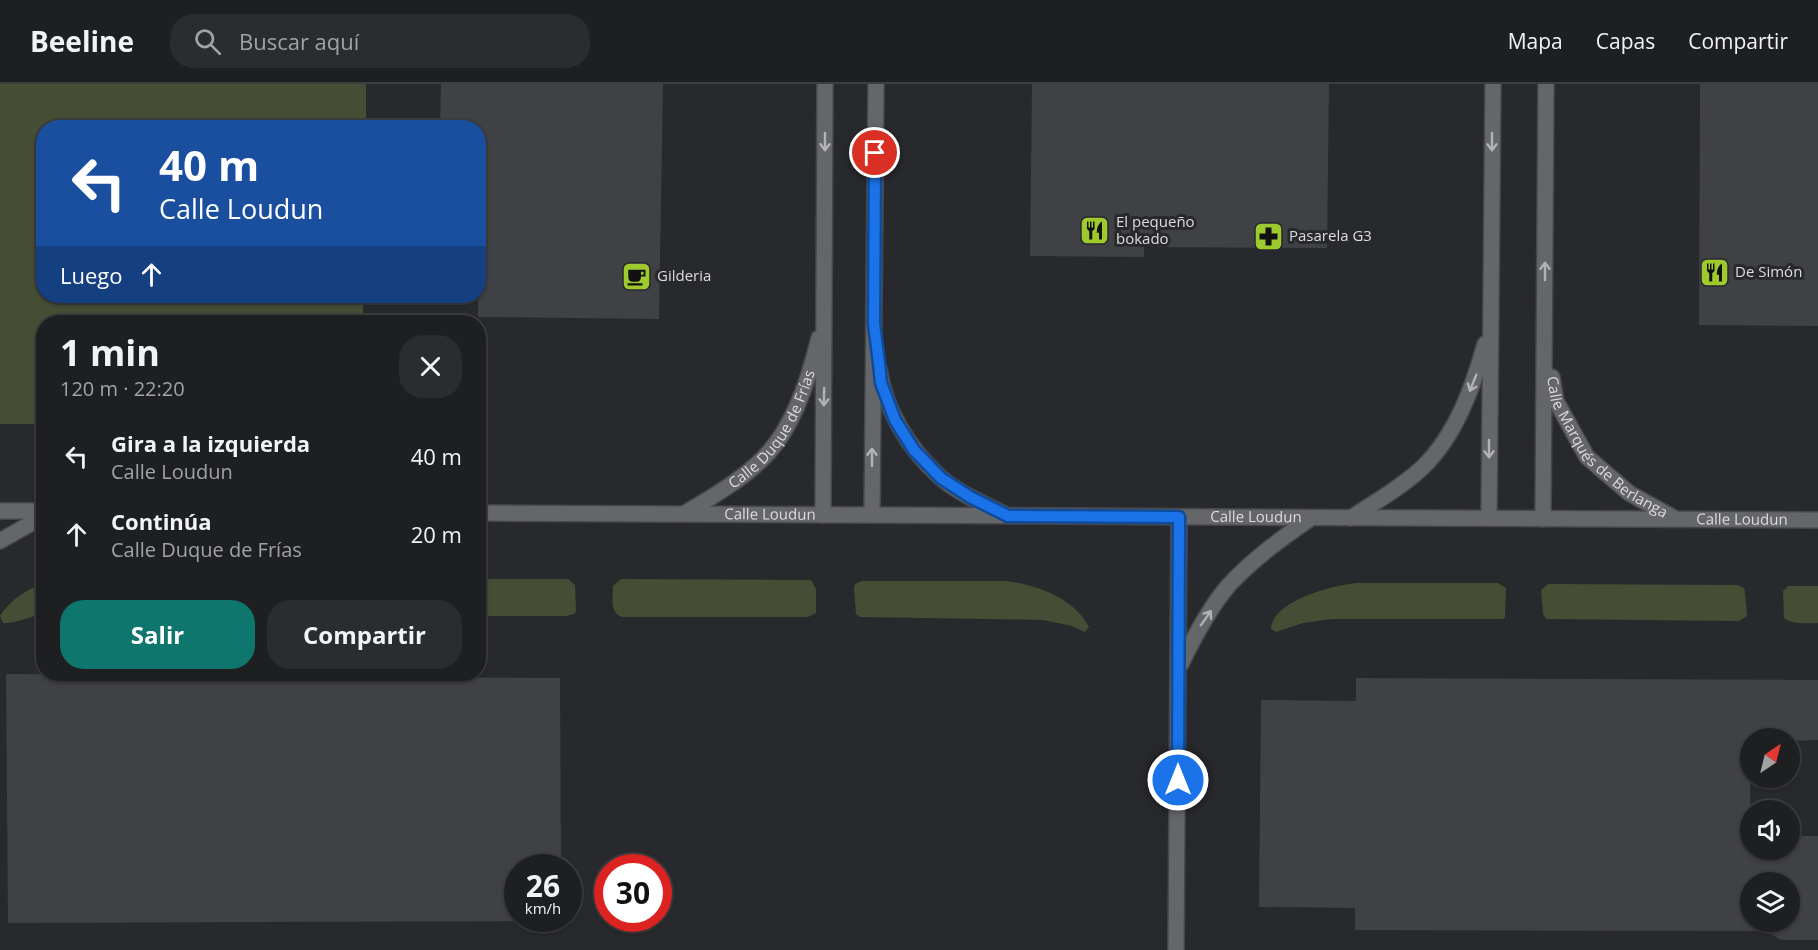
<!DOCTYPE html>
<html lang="es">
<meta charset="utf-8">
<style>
body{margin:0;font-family:"Open Sans",sans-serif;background:#2b2c2e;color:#f1f3f6;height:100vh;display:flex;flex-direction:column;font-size:22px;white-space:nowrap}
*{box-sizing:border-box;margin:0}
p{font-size:20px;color:#a1a2a5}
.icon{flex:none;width:33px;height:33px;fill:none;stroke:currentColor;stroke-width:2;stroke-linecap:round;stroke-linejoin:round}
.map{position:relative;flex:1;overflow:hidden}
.side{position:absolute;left:36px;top:231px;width:450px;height:366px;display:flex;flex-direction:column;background:#1e1f21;border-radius:24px;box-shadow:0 2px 4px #0004,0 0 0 2px #3c3d3f}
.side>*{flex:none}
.top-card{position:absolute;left:36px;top:36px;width:450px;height:183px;border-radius:24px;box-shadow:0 2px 4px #0004,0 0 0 2px #3c3d3f;background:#1a4fa0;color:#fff;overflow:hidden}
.needle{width:39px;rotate:35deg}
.fabs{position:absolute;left:1740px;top:644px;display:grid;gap:12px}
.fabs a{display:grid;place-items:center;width:60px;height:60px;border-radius:50%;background:#1e1f21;box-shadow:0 2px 4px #0004,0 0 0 2px #3c3d3f;font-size:30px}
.speed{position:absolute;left:504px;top:770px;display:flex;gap:12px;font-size:30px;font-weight:700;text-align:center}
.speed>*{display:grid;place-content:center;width:78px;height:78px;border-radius:50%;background:#1e1f21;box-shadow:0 2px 4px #0004,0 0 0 2px #3c3d3f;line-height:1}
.speed small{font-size:15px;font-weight:400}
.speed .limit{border:9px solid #d22;background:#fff;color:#111}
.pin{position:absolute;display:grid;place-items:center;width:51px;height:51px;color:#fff;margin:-26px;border:3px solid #fff;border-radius:50%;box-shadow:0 2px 6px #0007}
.me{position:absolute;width:66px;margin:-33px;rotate:0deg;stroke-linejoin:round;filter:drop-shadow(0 0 4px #0008)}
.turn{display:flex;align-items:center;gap:21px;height:126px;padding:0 24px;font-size:27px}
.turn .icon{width:78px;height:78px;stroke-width:2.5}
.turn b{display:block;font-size:42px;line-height:51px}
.then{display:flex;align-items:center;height:57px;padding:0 24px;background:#0003;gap:12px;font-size:22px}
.round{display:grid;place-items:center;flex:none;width:63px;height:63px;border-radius:24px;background:#2b2c2e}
.head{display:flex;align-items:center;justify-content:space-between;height:102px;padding:0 24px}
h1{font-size:36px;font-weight:700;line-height:45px}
.button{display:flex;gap:12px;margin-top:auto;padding:12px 24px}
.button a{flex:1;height:69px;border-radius:24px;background:#0f766e;color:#fff;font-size:24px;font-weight:700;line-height:69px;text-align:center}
.button a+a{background:#2b2c2e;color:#f1f3f6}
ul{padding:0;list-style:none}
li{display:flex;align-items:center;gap:18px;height:78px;padding:0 24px}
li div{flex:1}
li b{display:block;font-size:22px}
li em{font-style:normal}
header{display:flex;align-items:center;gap:36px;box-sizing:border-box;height:84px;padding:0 30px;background:#1e1f21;border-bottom:2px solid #3c3d3f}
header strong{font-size:28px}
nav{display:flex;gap:33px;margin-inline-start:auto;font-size:21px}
.search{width:420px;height:54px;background:#2b2c2e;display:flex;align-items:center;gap:15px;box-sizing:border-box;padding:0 21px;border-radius:24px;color:#a1a2a5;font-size:22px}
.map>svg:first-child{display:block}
</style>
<header>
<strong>Beeline</strong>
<div class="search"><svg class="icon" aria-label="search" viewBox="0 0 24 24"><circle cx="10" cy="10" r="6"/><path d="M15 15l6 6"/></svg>Buscar aquí</div>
<nav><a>Mapa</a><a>Capas</a><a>Compartir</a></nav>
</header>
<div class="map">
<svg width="1818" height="866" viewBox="0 0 1818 866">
<rect width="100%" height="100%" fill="#28292c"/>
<g fill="#454d35">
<path d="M0,0h366v43l-322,1v168h319v19l-35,-1 -1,8h-283l-1,102h-43z"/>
<path d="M479,495h89l7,6 1,26 -2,3 -8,2h-87z"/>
<path d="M621,495l190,1 5,9v24l-8,4h-186c-13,-5 -9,-19 -9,-31z"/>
<path d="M862,497h144c31,4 68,17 83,46l-4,5 -13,-6 -29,-6 -183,-3 -4,-3 -2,-26 1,-4z"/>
<path d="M43,499v31c-13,2 -27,10 -40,9l-3,-7c11,-17 25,-25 43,-33z"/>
<path d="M1357,499h141l8,5 -1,29 -2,2h-171l-29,4 -27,9 -5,-3c2,-29 63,-44 86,-46z"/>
<path d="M1548,500l190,1 6,3 1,4 2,24 -8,5 -193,-2 -3,-5 -2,-24z"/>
<path d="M1788,502h30v37c-11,0 -25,2 -34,-5l-1,-27z"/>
</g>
<g fill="#404144" fill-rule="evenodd">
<path d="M441,0h222l-4,235 -181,-2v-189h-38z"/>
<path d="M1032,0h297l-2,164 -183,-1v10l-114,-1z"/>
<path d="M1700,0h118v242l-119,-1z"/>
<path d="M6,590l261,1v2l293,1 1,189h-43v51h44v3l-554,2z"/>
<path d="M1356,594l462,2v60l-28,1v-3h-40v111h40v-13h28v104h-37l-15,-9 -411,-1v-22l-96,-1 2,-207 95,1zM1750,798h40v39h-40z"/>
</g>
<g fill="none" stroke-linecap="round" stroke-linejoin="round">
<defs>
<g id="minor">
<path d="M879,285c6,41 30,80 61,108 18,16 42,26 64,37"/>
<path id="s1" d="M1552,293l4,24 31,56 42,36 45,25"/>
<path d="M0,427h44"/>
<path id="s2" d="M478,429l1340,7"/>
<path id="s3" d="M684,430c29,-18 62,-36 85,-62 26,-29 41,-77 50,-114"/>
<path d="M823,431l2,-431"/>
<path d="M872,431l4,-431"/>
<path d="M1351,434c24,-16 51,-31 72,-51 33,-32 50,-80 62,-123"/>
<path d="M1489,434l4,-434"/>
<path d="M1543,435l3,-435"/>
<path d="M0,457l44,-25"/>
<path d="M1181,580c13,-27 28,-56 48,-79 24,-26 53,-47 82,-67"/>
<path d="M1176,866l3,-433"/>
</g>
</defs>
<use href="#minor" stroke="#464749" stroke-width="18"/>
<use href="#minor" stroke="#65666a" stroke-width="15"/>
</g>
<defs><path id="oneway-shaft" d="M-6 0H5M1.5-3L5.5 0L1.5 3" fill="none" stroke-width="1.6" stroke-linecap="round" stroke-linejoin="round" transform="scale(1.5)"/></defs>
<g stroke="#b2b3b5">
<use href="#oneway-shaft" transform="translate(825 58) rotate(90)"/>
<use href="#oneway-shaft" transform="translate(1492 58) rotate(90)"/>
<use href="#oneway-shaft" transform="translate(1545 187) rotate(-90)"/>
<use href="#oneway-shaft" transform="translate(1473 299) rotate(112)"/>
<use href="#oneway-shaft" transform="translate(824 313) rotate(91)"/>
<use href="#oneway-shaft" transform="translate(1489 365) rotate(90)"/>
<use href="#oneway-shaft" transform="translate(872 373) rotate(-90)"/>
<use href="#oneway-shaft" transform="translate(1206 534) rotate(-55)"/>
</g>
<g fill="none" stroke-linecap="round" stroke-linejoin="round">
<defs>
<path id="route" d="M875,69l-1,171 5,39 2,20 14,37 19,30 27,28 29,19 38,19 171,1 -1,263"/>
</defs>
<use href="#route" stroke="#114b97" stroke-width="15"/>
<use href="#route" stroke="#1a73e8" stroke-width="10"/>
</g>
<defs>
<symbol id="restaurant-square" viewBox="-11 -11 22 22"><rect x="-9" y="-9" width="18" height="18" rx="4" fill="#9fca2d" stroke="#28292c"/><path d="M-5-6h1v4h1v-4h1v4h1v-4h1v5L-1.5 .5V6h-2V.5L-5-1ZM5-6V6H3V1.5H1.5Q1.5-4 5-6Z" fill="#111"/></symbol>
<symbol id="pharmacy-square" viewBox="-11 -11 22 22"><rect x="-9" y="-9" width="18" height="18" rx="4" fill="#9fca2d" stroke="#28292c"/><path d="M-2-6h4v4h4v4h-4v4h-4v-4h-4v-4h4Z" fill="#111"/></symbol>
<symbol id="cafe-square" viewBox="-11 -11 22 22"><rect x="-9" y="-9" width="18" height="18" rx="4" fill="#9fca2d" stroke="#28292c"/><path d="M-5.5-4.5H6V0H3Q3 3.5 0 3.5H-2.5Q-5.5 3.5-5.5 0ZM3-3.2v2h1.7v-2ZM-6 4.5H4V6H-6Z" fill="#111"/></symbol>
</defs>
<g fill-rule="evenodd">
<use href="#restaurant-square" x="1078" y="130" width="33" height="33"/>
<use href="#pharmacy-square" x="1252" y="136" width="33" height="33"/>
<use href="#restaurant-square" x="1698" y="172" width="33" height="33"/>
<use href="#cafe-square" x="620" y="176" width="33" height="33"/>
</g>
<g text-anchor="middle" stroke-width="6" stroke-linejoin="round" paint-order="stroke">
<g font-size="15" fill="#dcdcde" stroke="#28292c" text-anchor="start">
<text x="1116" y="143">El pequeño<tspan x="1116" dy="17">bokado</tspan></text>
<text x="1289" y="157">Pasarela G3</text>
<text x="1735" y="193">De Simón</text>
<text x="657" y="197">Gilderia</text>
</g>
<g font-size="15" fill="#dcdcde" stroke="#28292c">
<text dy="5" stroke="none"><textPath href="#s3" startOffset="126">Calle Duque de Frías</textPath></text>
<text dy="5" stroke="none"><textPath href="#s1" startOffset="93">Calle Marqués de Berlanga</textPath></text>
<text dy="5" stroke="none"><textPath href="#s2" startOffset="292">Calle Loudun</textPath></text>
<text dy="5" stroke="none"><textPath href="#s2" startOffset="778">Calle Loudun</textPath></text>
<text dy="5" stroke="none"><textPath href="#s2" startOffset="1264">Calle Loudun</textPath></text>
</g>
</g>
</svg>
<div class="fabs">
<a><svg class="needle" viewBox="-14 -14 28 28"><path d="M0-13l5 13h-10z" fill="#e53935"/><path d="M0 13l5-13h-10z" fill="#a1a2a5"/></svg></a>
<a><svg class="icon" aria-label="sound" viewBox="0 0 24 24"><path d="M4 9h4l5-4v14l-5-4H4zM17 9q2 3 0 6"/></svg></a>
<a><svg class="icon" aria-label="layers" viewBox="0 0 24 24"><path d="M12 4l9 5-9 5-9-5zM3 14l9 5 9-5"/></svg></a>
</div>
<div class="speed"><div>26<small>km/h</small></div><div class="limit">30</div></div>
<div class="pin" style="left:875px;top:69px;background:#d93025"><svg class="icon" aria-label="arrive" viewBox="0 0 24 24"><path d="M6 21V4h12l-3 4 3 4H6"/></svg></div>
<svg class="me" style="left:1178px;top:696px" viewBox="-20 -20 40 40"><circle r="17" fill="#1a73e8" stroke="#fff" stroke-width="3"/><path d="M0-11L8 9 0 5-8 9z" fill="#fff"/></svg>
<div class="top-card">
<div class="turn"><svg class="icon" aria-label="left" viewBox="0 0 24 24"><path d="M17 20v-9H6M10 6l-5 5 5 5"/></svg><div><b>40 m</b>Calle Loudun</div></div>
<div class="then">Luego<svg class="icon" aria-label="ahead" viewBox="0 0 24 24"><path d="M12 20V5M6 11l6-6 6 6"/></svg></div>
</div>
<section class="side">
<div class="head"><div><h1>1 min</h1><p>120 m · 22:20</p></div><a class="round"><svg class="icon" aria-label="close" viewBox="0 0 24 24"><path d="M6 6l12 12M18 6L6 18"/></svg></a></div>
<ul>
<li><svg class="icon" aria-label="left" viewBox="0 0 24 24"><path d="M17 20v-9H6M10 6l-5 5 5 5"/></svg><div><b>Gira a la izquierda</b><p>Calle Loudun</p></div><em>40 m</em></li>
<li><svg class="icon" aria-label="ahead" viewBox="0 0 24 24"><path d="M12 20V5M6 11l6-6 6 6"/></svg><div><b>Continúa</b><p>Calle Duque de Frías</p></div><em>20 m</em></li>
</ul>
<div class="button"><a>Salir</a><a>Compartir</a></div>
</section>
</div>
